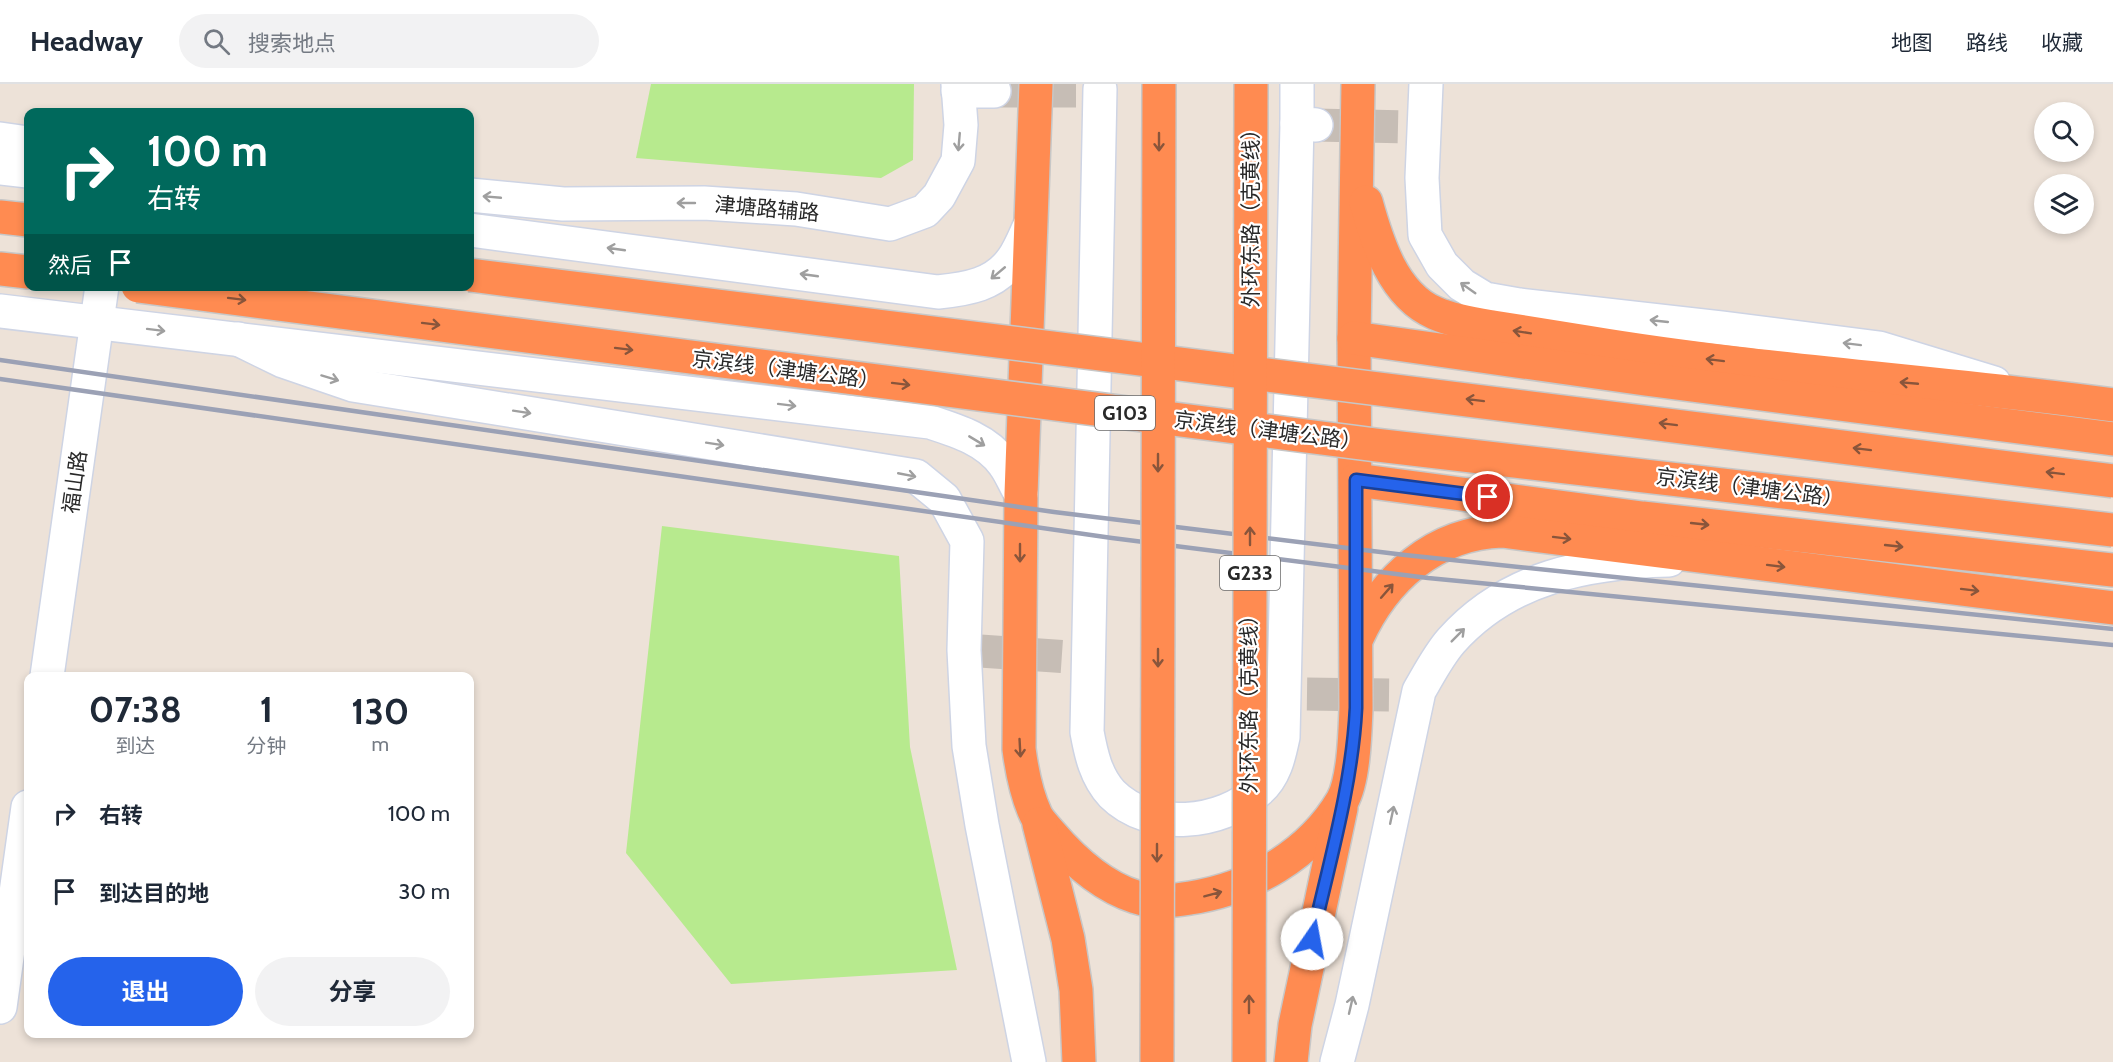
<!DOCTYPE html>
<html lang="zh">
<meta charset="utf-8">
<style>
body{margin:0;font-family:Cabin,"Noto Sans SC",sans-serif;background:#f2f2f3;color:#1f2937;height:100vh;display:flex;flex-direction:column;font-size:22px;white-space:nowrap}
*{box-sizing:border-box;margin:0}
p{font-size:20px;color:#747a83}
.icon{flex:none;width:33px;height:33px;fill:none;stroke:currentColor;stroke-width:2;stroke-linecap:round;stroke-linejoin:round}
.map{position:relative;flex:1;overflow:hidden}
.sheet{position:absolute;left:24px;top:588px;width:450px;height:366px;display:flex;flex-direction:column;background:#fff;border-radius:12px;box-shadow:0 3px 9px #0003}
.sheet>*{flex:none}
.guide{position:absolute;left:24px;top:24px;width:450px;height:183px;border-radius:12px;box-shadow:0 3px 9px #0003;background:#00695c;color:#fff;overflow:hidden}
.buttons{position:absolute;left:2034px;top:18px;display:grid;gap:12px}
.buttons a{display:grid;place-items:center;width:60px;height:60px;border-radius:50%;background:#fff;box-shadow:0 3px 9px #0003;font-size:30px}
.pin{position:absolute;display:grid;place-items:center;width:51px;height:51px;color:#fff;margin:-26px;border:3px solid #fff;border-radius:50%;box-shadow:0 2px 6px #0007}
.me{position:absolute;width:66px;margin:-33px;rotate:12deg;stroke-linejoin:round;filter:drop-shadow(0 0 4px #0008)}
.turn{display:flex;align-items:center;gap:21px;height:126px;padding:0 24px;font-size:27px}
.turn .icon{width:78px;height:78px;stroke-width:2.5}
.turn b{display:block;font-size:42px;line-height:51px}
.then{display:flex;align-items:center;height:57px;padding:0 24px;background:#0003;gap:12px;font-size:22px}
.eta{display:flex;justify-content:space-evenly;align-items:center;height:102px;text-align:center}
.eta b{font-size:36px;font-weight:700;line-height:42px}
.cta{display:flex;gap:12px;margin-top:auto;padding:12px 24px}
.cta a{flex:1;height:69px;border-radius:36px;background:#2563eb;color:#fff;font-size:24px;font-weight:700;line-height:69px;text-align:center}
.cta a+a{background:#f2f2f3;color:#1f2937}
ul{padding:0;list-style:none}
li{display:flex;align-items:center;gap:18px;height:78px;padding:0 24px}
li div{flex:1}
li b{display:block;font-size:22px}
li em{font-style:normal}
header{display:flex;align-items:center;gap:36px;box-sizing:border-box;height:84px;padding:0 30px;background:#fff;border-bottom:2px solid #e0e1e3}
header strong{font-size:28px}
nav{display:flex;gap:33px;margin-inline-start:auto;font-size:21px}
.search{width:420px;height:54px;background:#f2f2f3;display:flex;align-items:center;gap:15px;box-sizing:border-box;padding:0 21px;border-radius:33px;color:#747a83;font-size:22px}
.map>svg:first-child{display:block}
</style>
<header>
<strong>Headway</strong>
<div class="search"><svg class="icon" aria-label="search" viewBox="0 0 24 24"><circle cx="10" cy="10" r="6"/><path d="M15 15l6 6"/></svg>搜索地点</div>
<nav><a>地图</a><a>路线</a><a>收藏</a></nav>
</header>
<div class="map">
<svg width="2113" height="978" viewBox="0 0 2113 978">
<rect width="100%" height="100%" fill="#ede2d8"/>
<g fill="#b7ea8e">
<path d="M651,0h263l-1,76 -32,18 -245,-20z"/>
<path d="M662,442l237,30 11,191 47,223 -226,14 -105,-131z"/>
</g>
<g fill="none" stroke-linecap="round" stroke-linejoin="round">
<g stroke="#c6bdb5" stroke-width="33" stroke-dasharray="33 16" stroke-linecap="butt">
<path d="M994,7h83"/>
<path d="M1316,41l92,2"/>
<path d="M980,567l88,6"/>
<path d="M1307,610l84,1"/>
</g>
<defs>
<g id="minor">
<path d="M1297,0v39l19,2"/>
<path d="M1426,0l-4,94 3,57 17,30 20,20 23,14 34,6 202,23 158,20 115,35"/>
<path d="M1100,5l-13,643c4,22 9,45 25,62 38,38 110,31 147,-4 16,-14 20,-34 24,-53l14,-614"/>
<path d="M958,7h36"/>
<path d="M0,55l28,4"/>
<path d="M0,84l28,3"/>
<path d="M470,111l93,9 141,-1 92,6 94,15 35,-13 14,-15 19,-35 3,-36 -3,-41"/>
<path d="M470,146l468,62c29,-3 57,-7 75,-33 7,-10 12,-23 17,-34"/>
<path d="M0,227l930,111c28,9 57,18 74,42 7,9 11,21 17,30"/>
<path d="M238,255l45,22 70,24 563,91 28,23 23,42 -3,109 5,96 13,79 47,237"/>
<path d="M47,592l55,-390"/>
<path d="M0,923l28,-200"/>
<path d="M1337,978l15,-57 67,-314c10,-17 19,-35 32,-50 57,-64 136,-79 218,-81"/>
</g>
<g id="highway">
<path d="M1036,0l-15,410 -2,255c3,23 7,45 17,66 3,6 9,12 14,18 23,27 51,53 86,64 17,6 37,4 54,1 60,-9 120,-43 152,-97 12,-21 13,-68 14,-93l-2,-370 4,-254"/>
<path d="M1366,118c11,40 27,93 69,111 18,8 39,11 58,14 31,5 62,10 94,15 174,29 351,39 526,63"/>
<path d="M0,133l28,3"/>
<path d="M0,185l28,3"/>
<path d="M1354,254l291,41 468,60"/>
<path d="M1356,396l286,38 471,52"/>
<path d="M1357,554c27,-59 77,-105 145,-107l611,77"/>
<path d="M1039,740l29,115 8,51 3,72"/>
<path d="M1291,978l4,-37 46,-217"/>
</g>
</defs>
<use href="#minor" stroke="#ced4e4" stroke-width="36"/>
<use href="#highway" stroke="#c7c7c7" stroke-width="36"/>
<use href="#minor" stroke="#fff" stroke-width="33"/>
<use href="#highway" stroke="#ff8b51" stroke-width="33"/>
<g stroke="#9ba1b5" stroke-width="4.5">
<path d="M0,276l1054,152 351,43 708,74"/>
<path d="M0,295l1112,159 316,40 685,67"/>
</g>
<defs>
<g id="highway-bridge">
<path d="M470,191l1643,206"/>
<path d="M138,202l1238,159 737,85"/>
<path d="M1157,978l2,-978"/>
<path d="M1249,978l2,-978"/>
</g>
</defs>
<use href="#highway-bridge" stroke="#c7c7c7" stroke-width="36" stroke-linecap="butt"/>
<use href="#highway-bridge" stroke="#ff8b51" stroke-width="33"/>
</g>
<defs><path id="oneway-shaft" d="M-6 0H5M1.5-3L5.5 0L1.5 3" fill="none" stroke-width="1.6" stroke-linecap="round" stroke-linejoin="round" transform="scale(1.5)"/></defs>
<g stroke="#9f9f9f">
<use href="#oneway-shaft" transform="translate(959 58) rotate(95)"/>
<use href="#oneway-shaft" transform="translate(492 113) rotate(-175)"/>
<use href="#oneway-shaft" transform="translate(686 119) rotate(180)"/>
<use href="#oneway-shaft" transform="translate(616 165) rotate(-172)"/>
<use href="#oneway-shaft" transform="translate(998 189) rotate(140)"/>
<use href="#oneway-shaft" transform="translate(809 191) rotate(-172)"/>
<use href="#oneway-shaft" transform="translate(1468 204) rotate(-145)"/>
<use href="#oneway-shaft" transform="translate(1659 237) rotate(-174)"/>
<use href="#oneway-shaft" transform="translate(156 246) rotate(7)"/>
<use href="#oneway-shaft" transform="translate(1852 260) rotate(-173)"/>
<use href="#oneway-shaft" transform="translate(330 294) rotate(17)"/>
<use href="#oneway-shaft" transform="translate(787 321) rotate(7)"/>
<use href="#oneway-shaft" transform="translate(522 328) rotate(9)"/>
<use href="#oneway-shaft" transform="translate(977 357) rotate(31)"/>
<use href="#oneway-shaft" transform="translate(715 360) rotate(9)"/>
<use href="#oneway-shaft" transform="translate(907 391) rotate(11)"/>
<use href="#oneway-shaft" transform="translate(1458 551) rotate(-45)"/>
<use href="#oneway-shaft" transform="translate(1392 731) rotate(-78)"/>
<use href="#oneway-shaft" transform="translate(1351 921) rotate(-77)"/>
</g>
<g stroke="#89553b">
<use href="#oneway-shaft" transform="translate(1159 58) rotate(90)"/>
<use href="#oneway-shaft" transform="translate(237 215) rotate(7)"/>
<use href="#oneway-shaft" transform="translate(431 240) rotate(7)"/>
<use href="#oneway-shaft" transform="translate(1522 248) rotate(-171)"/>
<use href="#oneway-shaft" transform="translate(624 265) rotate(7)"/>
<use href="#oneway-shaft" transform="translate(1715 276) rotate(-173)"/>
<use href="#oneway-shaft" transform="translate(1909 299) rotate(-175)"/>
<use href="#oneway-shaft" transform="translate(901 300) rotate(7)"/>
<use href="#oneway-shaft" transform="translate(1475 316) rotate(-173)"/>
<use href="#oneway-shaft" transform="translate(1668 340) rotate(-173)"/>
<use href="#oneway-shaft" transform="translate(1862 365) rotate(-173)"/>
<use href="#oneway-shaft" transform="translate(1158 379) rotate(90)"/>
<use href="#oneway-shaft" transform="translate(2055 389) rotate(-173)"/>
<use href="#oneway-shaft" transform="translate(1700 440) rotate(6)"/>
<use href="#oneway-shaft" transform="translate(1250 452) rotate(-90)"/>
<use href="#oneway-shaft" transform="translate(1562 454) rotate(7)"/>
<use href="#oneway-shaft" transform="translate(1894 462) rotate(6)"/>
<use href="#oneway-shaft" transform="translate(1020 469) rotate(90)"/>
<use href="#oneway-shaft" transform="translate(1776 482) rotate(7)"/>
<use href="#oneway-shaft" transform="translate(1970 506) rotate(7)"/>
<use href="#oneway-shaft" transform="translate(1387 507) rotate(-49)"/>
<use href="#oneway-shaft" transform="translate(1158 574) rotate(90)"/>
<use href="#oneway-shaft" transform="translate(1020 664) rotate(87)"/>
<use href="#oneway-shaft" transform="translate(1157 769) rotate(90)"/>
<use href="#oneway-shaft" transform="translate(1213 810) rotate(-15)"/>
<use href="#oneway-shaft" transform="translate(1249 920) rotate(-90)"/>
</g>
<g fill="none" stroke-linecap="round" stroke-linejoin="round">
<defs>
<path id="route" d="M1312,855c17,-76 40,-153 44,-231v-228l132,17"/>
</defs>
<use href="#route" stroke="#184099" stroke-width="15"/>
<use href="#route" stroke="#2563eb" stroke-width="10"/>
</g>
<g text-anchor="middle" stroke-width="4.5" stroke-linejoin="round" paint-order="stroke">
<g fill="#fff" stroke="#696969" stroke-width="1.5">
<rect x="1095" y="312" width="60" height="34" rx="4.5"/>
<rect x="1220" y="472" width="60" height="34" rx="4.5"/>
</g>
<g font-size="20" font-weight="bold" fill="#292929">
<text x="1125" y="336">G103</text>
<text x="1250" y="496">G233</text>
</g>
<g font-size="21" fill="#292929" stroke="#fff">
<text transform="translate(767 125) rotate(5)" y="7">津塘路辅路</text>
<text transform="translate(1251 129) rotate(-90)" y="7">外环东路（克黄线）</text>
<text transform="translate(786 286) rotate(7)" y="7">京滨线（津塘公路）</text>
<text transform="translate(1268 347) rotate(7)" y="7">京滨线（津塘公路）</text>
<text transform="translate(75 398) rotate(-82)" y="7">福山路</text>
<text transform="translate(1750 404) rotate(7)" y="7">京滨线（津塘公路）</text>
<text transform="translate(1249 615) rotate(-90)" y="7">外环东路（克黄线）</text>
</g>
</g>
</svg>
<div class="buttons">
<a><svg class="icon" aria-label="search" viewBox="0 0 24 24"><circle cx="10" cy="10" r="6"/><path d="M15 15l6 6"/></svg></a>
<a><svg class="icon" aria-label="layers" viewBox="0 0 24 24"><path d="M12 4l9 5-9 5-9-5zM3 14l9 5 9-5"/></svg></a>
</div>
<div class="pin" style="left:1488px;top:413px;background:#d93025"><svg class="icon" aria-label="arrive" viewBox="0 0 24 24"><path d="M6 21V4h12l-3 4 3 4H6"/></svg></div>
<svg class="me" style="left:1312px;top:855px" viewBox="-20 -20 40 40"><circle r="19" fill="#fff"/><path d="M0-13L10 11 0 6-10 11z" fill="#2563eb"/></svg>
<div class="guide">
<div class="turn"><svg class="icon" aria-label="right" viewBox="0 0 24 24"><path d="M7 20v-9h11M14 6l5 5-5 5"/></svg><div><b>100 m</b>右转</div></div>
<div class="then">然后<svg class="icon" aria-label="arrive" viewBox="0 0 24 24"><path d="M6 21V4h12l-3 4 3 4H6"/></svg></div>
</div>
<section class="sheet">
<div class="eta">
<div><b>07:38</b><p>到达</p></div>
<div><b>1</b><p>分钟</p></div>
<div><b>130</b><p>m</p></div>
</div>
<ul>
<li><svg class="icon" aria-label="right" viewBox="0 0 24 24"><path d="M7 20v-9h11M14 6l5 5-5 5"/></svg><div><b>右转</b></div><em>100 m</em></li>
<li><svg class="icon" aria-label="arrive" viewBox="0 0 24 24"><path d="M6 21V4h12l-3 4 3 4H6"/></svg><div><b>到达目的地</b></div><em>30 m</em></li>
</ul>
<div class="cta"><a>退出</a><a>分享</a></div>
</section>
</div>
